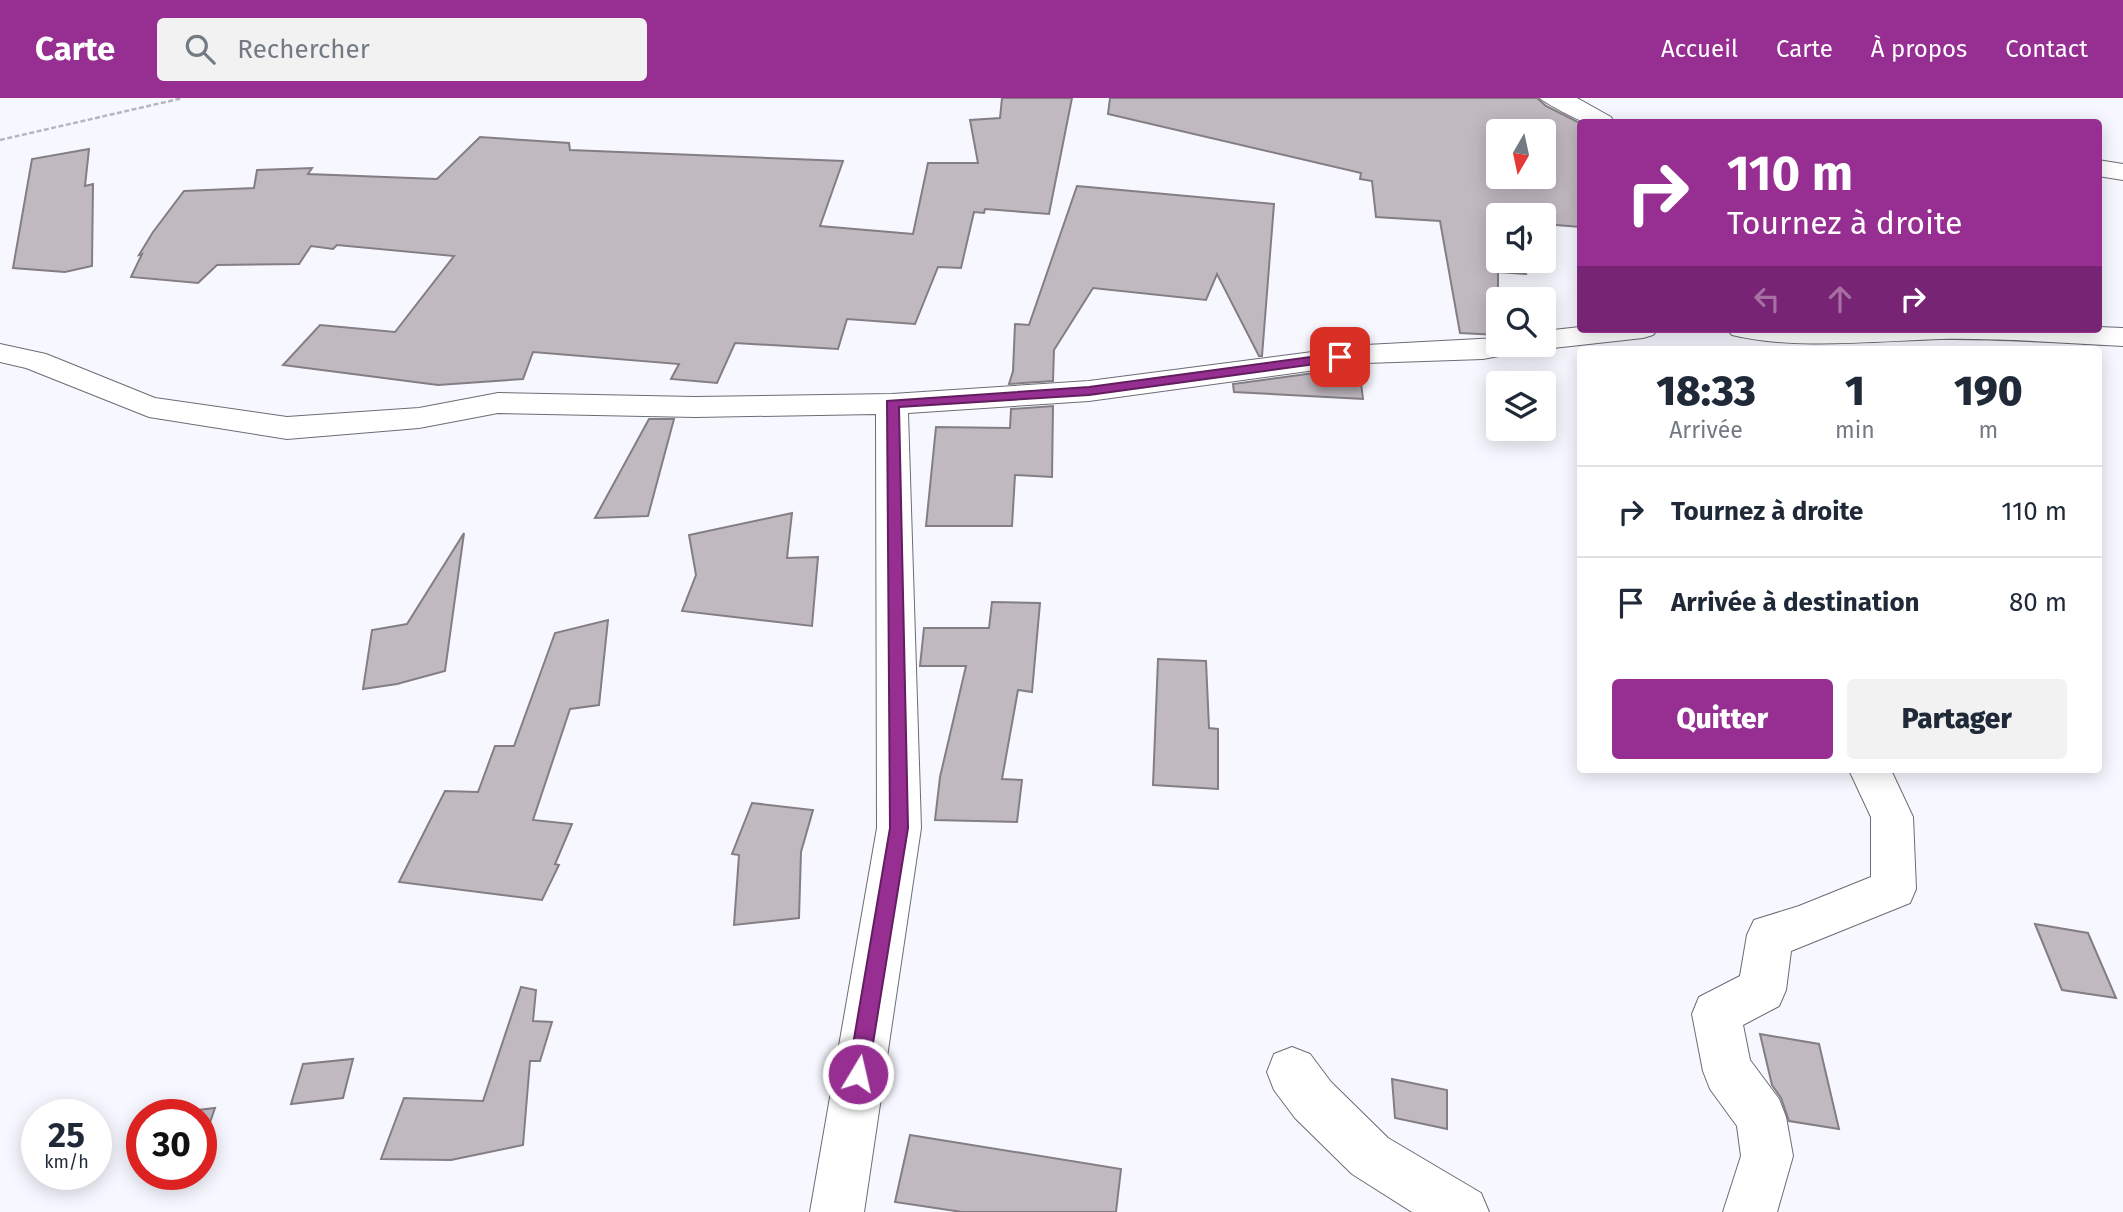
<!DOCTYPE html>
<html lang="fr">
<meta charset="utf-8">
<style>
body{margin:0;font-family:"Fira Sans",sans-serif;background:#f2f2f3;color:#1f2937;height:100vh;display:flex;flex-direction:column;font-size:26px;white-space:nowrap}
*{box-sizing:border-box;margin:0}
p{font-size:23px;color:#747a83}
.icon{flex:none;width:38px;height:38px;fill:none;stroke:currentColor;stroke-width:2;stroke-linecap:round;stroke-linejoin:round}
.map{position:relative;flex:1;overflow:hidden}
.sheet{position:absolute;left:1577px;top:248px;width:525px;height:427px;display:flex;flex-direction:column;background:#fff;border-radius:7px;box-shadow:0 4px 18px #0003}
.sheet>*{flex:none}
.hud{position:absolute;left:1577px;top:21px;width:525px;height:214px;border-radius:7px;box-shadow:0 4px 18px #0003;background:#972e92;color:#fff;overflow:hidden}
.needle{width:46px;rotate:189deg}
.fabs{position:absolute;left:1486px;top:21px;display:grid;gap:14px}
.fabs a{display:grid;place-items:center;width:70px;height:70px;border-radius:7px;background:#fff;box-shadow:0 4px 18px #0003;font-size:35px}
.speed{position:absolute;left:21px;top:1001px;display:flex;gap:14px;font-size:35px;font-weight:700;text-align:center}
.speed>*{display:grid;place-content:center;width:91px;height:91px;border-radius:50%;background:#fff;box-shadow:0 4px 18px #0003;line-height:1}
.speed small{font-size:18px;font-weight:400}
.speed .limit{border:10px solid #d22;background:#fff;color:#111}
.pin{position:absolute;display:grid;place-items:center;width:60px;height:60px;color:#fff;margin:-30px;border-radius:14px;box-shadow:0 4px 10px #0006}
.me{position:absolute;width:77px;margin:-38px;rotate:9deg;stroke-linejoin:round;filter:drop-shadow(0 0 5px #0008)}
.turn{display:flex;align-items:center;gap:24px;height:147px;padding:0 35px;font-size:32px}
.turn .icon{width:91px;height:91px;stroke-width:2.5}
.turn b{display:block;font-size:49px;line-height:60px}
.lanes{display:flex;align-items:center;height:66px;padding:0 35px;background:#0003;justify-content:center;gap:35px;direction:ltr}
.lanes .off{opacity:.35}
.eta{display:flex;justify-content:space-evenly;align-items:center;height:119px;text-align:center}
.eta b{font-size:42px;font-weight:800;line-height:49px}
.cta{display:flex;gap:14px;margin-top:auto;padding:14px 35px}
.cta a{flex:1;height:80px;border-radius:7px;background:#972e92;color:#fff;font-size:28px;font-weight:800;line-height:80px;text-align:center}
.cta a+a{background:#f2f2f3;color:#1f2937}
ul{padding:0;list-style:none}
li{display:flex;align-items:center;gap:21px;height:91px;padding:0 35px;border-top:2px solid #e0e1e3}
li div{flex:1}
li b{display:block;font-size:26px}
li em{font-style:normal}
header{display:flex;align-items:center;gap:42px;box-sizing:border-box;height:98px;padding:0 35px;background:#972e92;color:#fff}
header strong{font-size:33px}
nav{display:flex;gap:38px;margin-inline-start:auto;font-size:24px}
.search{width:490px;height:63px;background:#f2f2f3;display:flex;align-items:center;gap:18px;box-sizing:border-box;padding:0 24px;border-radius:7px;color:#747a83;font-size:26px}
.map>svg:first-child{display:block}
</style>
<header>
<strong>Carte</strong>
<div class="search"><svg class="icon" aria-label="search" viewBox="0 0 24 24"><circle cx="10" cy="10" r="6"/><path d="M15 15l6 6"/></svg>Rechercher</div>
<nav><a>Accueil</a><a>Carte</a><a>À propos</a><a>Contact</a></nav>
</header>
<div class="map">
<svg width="2123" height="1114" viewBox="0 0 2123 1114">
<rect width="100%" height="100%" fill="#f7f8ff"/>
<g fill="#c0b9c0" stroke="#847e84" stroke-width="2" fill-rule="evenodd">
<path d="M1002,0h70l-23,116 -64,-5 -1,4 -10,-1 -13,56 -23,-1 -23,57 -68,-5 -9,30 -103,-6 -18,40 -46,-4 8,-15 -146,-12 -10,27 -85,6 -155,-20 37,-40 75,7 59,-76 -117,-11 -4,4 -22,-3 -12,18 -82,1 -19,18 -67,-6 11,-23 -3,1 14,-23 31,-41 70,-3 3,-18 55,-2 -4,6 129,5 43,-42 89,6 1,7 273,11 -23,65 93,8 15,-71h50l-8,-43 30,-2z"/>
<path d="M1110,0h427l9,8 34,17v104l-36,-3v-9h-46v46h40l1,5 -16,-1 3,9 -28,-2v63l-38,-2 -20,-112 -64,-4 -4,-36 -12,-2 1,-6 -253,-59zM1498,33h46v46h-46z"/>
<path d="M89,51l-4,37 8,-2 -1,82 -27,6 -52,-4 19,-109z"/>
<path d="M1077,88l197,18 -12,152h-3l-42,-82 -11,26 -113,-12 -39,62 -1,31 -44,3 4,-13 2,-47 14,1z"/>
<path d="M1359,269l4,32 -129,-7 -1,-8z"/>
<path d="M1053,308l-1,71 -37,-2 -3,51h-86l10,-99 74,1 1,-19z"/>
<path d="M649,321h25l-26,97 -53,2z"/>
<path d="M792,415l-5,45 31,-1 -6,69 -130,-15 14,-36 -7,-40z"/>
<path d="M464,435l-19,138 -48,13 -34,5 9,-59 35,-6z"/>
<path d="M992,504l48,1 -8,89 -14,-2 -16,89 20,1 -5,42 -82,-2 5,-43 26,-111h-46l4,-38h65z"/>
<path d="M608,522l-9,85 -29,4 -37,111 39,4 -17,40 4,1 -17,35 -143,-18 46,-91 33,1 17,-46h19l41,-113z"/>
<path d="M1158,561l48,2 3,67 9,1v60l-65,-4z"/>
<path d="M752,705l61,7 -12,42 -2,66 -65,7 5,-70 -7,-1z"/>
<path d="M2035,826l53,9 28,65 -54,-8z"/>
<path d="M521,889l15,3 -3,31 19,1 -12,39h-10l-7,84 -72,15 -70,-1 23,-61 79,3z"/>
<path d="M1760,936l59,10 20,85 -50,-8 -8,-23 -9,-13z"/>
<path d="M353,961l-10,39 -52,6 12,-40z"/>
<path d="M1392,981l55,11v39l-52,-11z"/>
<path d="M215,1010l-14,40v-33h-45z"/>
<path d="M910,1037l211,34 -5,43h-154l-67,-10z"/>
</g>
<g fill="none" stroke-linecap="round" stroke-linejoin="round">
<defs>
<g id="street">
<path d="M1540,0h37l34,19 3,5c-8,1 -21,3 -29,0 -6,-1 -42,-20 -45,-24z"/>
<path d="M2098,62l25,4v16l-25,-4z"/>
<path d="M1580,229v2h78l-5,6 -10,3 -99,11 -12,-4h12v-14z"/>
<path d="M2098,229l25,1v18c-61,-3 -122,-8 -182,-7 -64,2 -149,11 -209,-4l-5,-6h371z"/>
<path d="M1498,240v7h31l-4,6 -42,8 -117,4 -277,38 -181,12 13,415 -57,384h-54l67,-384 -1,-414 -181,3 -197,-4 -79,15 -132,11 -138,-22 -123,-49 -26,-6v-18l46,10 109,44 132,19 132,-9 79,-15 197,4 197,-3 197,-13 277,-36z"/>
<path d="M1849,672h42l22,47 3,72 -6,14 -119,48 -5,39 -7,16 -36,19 7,35 29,39 7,18 7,39 -16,56h-54l18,-56 -4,-30 -27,-37 -7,-18 -11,-57 7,-17 41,-21 7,-41 7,-15 45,-14 72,-29v-60z"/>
<path d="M1292,949l18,7 21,28 57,56 93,55 8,19h-77l-60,-38 -57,-56 -21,-28 -7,-18 7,-18z"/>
</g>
</defs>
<use href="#street" stroke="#6c6d74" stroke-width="2"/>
<path stroke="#b6b7bd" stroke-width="2.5" stroke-dasharray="5 2.5" stroke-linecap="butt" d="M0,42l183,-42"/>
<use href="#street" fill="#fff" fill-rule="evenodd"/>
</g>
<path fill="#972e92" stroke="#621e5f" stroke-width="2" d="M1340,255l5,1v6l-256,35 -190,12 9,421 -40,246 -3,7 -7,3 -7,-3 -3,-7 42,-246 -3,-427 202,-14z"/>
</svg>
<div class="fabs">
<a><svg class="needle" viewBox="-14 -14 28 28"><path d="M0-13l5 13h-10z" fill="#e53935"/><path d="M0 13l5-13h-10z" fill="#747a83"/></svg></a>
<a><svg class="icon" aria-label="sound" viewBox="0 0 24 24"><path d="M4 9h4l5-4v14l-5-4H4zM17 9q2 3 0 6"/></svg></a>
<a><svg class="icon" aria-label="search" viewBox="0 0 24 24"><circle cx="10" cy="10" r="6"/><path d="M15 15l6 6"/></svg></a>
<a><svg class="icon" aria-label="layers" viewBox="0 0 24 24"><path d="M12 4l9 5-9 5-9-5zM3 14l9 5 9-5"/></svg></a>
</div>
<div class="speed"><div>25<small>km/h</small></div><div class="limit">30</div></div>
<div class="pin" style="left:1340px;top:259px;background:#d93025"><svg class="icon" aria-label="arrive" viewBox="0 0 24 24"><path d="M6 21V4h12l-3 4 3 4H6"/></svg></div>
<svg class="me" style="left:858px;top:976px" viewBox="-20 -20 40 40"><circle r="17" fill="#972e92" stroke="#fff" stroke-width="3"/><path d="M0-11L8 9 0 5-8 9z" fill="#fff"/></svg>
<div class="hud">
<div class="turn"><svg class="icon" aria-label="right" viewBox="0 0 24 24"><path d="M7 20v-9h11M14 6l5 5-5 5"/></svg><div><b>110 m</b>Tournez à droite</div></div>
<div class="lanes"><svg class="icon off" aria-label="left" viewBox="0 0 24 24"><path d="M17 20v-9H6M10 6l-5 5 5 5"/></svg><svg class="icon off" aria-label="ahead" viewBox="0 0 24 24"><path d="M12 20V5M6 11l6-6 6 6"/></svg><svg class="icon" aria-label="right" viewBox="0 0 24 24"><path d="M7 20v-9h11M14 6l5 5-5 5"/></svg></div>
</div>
<section class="sheet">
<div class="eta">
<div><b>18:33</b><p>Arrivée</p></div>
<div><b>1</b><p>min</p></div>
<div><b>190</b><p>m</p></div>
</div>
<ul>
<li><svg class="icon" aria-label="right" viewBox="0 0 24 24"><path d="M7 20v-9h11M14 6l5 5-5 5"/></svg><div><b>Tournez à droite</b></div><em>110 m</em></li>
<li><svg class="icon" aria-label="arrive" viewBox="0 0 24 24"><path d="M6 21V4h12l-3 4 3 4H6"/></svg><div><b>Arrivée à destination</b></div><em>80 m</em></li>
</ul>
<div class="cta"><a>Quitter</a><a>Partager</a></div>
</section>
</div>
